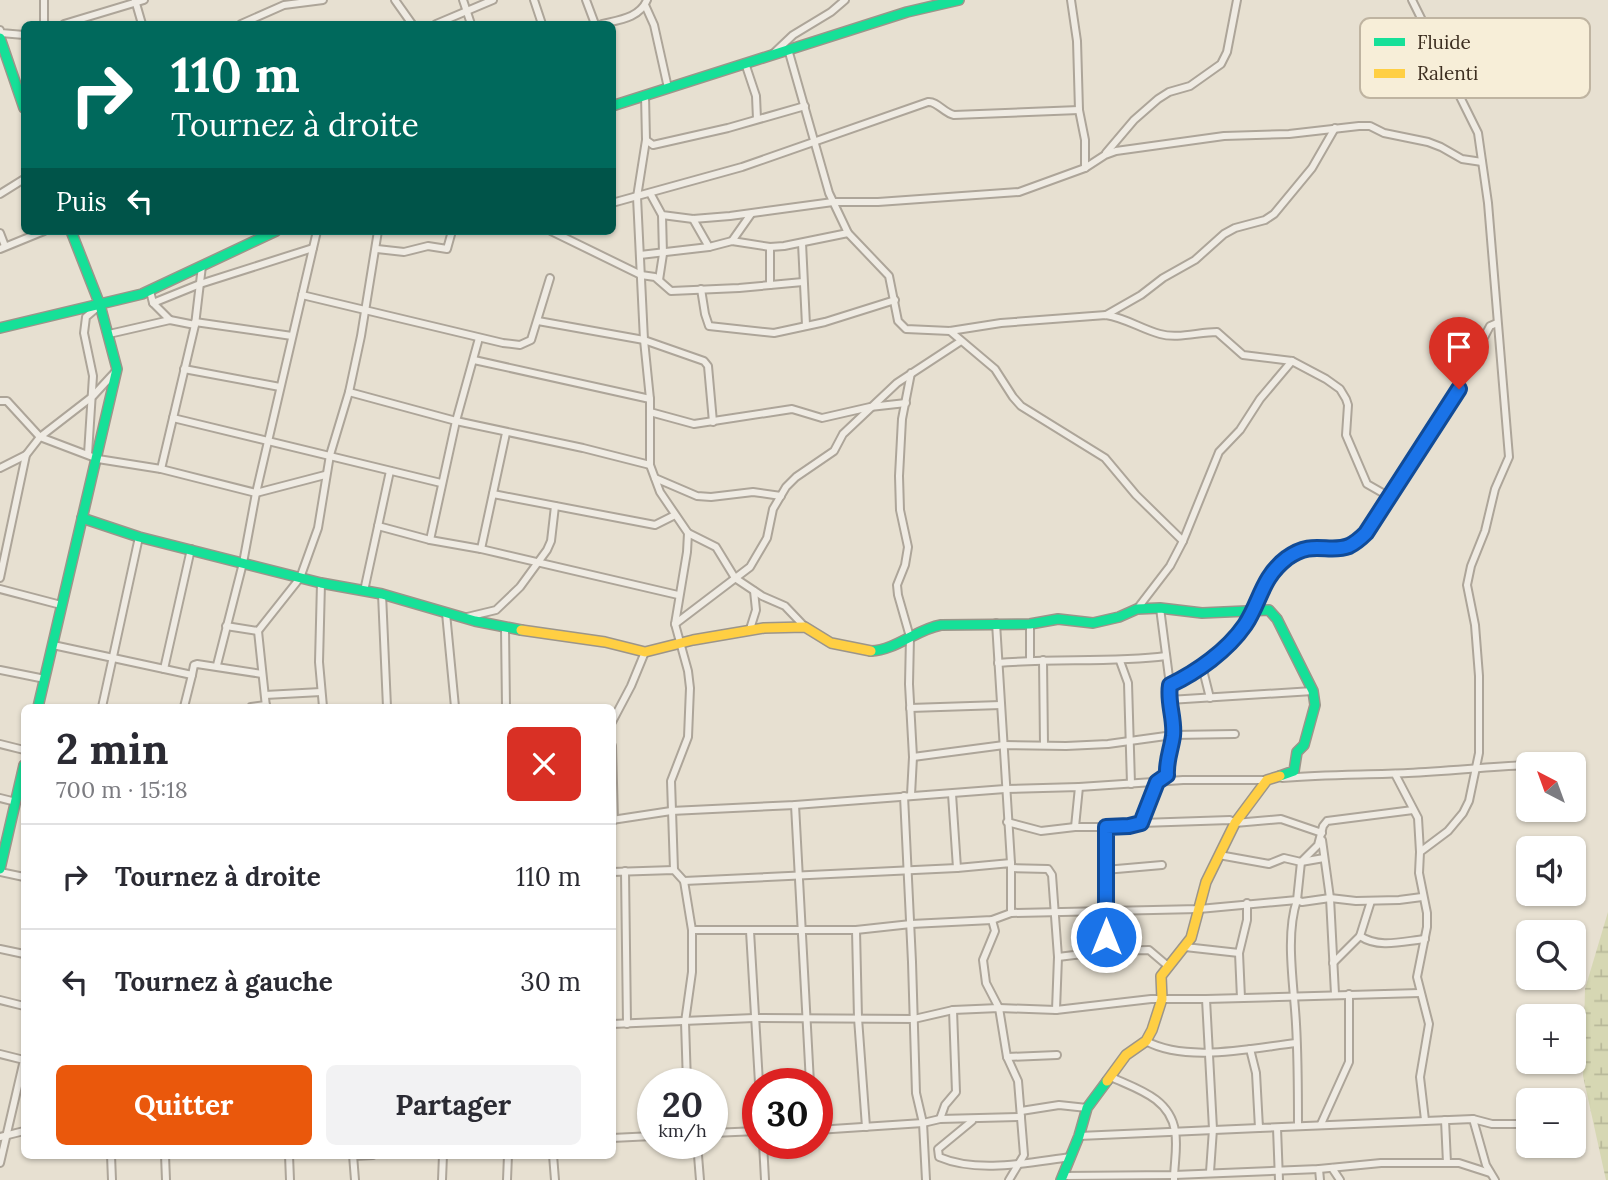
<!DOCTYPE html>
<html lang="fr">
<meta charset="utf-8">
<style>
body{margin:0;font-family:Lora,serif;background:#f2f2f3;color:#2b2b33;height:100vh;display:flex;flex-direction:column;font-size:26px;white-space:nowrap}
*{box-sizing:border-box;margin:0}
p{font-size:23px;color:#7c7c81}
.icon{flex:none;width:38px;height:38px;fill:none;stroke:currentColor;stroke-width:2;stroke-linecap:round;stroke-linejoin:round}
.map{position:relative;flex:1;overflow:hidden}
.sheet{position:absolute;left:21px;top:704px;width:595px;height:455px;display:flex;flex-direction:column;background:#fff;border-radius:10px;box-shadow:0 2px 5px #0004}
.sheet>*{flex:none}
.banner{position:absolute;left:21px;top:21px;width:595px;height:214px;border-radius:10px;box-shadow:0 2px 5px #0004;background:#00695c;color:#fff;overflow:hidden}
.needle{width:46px;rotate:319deg}
.controls{position:absolute;left:1516px;top:752px;display:grid;gap:14px}
.controls a{display:grid;place-items:center;width:70px;height:70px;border-radius:10px;background:#fff;box-shadow:0 2px 5px #0004;font-size:35px}
.speed{position:absolute;left:637px;top:1068px;display:flex;gap:14px;font-size:35px;font-weight:700;text-align:center}
.speed>*{display:grid;place-content:center;width:91px;height:91px;border-radius:50%;background:#fff;box-shadow:0 2px 5px #0004;line-height:1}
.speed small{font-size:18px;font-weight:400}
.speed .limit{border:10px solid #d22;background:#fff;color:#111}
.pin{position:absolute;display:grid;place-items:center;width:60px;height:60px;color:#fff;margin:-72px -30px;border-radius:50% 50% 50% 0;rotate:-45deg;box-shadow:0 0 7px #0007}
.pin .icon{rotate:45deg}
.me{position:absolute;width:77px;margin:-38px;rotate:0deg;stroke-linejoin:round;filter:drop-shadow(0 0 5px #0008)}
.turn{display:flex;align-items:center;gap:24px;height:147px;padding:0 35px;font-size:32px}
.turn .icon{width:91px;height:91px;stroke-width:2.5}
.turn b{display:block;font-size:49px;line-height:60px}
.then{display:flex;align-items:center;height:66px;padding:0 35px;background:#0003;gap:14px;font-size:26px}
.round{display:grid;place-items:center;flex:none;width:74px;height:74px;border-radius:10px;background:#f2f2f3}
.headline{display:flex;align-items:center;justify-content:space-between;height:119px;padding:0 35px}
h1{font-size:42px;font-weight:700;line-height:52px}
.primary-button{display:flex;gap:14px;margin-top:auto;padding:14px 35px}
.primary-button a{flex:1;height:80px;border-radius:10px;background:#ea580c;color:#fff;font-size:28px;font-weight:700;line-height:80px;text-align:center}
.primary-button a+a{background:#f2f2f3;color:#2b2b33}
ul{padding:0;list-style:none}
li{display:flex;align-items:center;gap:21px;height:105px;padding:0 35px;border-top:2px solid #e1e1e2}
li div{flex:1}
li b{display:block;font-size:26px}
li em{font-style:normal}
.map>svg:first-child{display:block}
</style>
<div class="map">
<svg width="1608" height="1180" viewBox="0 0 1608 1180">
<defs>
<pattern id="wetland-marsh" width="20" height="14" patternUnits="userSpaceOnUse" patternTransform="scale(1.75)"><rect width="20" height="14" fill="#d6d7b3"/><path d="M1 5h8M5 5V1M11 12h8M15 12V8" fill="none" stroke="#b9b99a"/></pattern>
</defs>
<rect width="100%" height="100%" fill="#e7e0d1"/>
<path fill="url(#wetland-marsh)" d="M1608,912v268h-2l-23,-104 2,-87z"/>
<g fill="none" stroke-linecap="round" stroke-linejoin="round">
<defs>
<g id="street">
<path d="M44,0v24"/>
<path d="M135,0l7,24"/>
<path d="M395,0l17,24"/>
<path d="M463,0l8,24"/>
<path d="M534,0l8,24"/>
<path d="M586,0l9,24"/>
<path d="M1071,0l6,41 2,69 6,30v28"/>
<path d="M1412,0l66,133 10,70 21,254 -14,32 -10,42 -14,35 -4,19 8,40 4,51v77l-10,48 -6,12 -15,18 -28,21 -1,21 8,40v14l-10,50 12,47 -9,53 5,43"/>
<path d="M645,5l9,20 14,63"/>
<path d="M64,24l80,-24"/>
<path d="M241,24l43,-19 39,-5"/>
<path d="M436,24l57,-24"/>
<path d="M602,24c16,-4 38,-6 45,-24"/>
<path d="M0,30l1,3 23,2"/>
<path d="M788,49l41,144 19,40 41,43 9,45 8,8 44,2 51,-8 105,-8c20,3 35,14 54,19 17,5 39,-2 57,-2l26,23 49,6 34,18 14,10 6,10 2,6 -2,30 21,49 21,12"/>
<path d="M774,53l19,-18 38,-23 14,-12"/>
<path d="M745,63l11,33 1,23"/>
<path d="M645,95l1,45 7,5 75,-17 77,-22"/>
<path d="M646,140l-9,57 7,143 6,59v66l10,27 28,41 -1,19 -12,72 13,47 2,17 -2,49 -17,44 3,89"/>
<path d="M1106,153l28,-33 24,-21 11,-7 21,-6 31,-22 6,-12 10,-52"/>
<path d="M650,193l12,22 31,4 37,-3 103,-14h45l141,-10 66,-24 20,-13 11,-4 108,-15 65,-2 70,-8h11l14,7 44,9 13,5 21,12 20,3"/>
<path d="M0,194l24,-15"/>
<path d="M612,203l130,-36 186,-65c9,-1 16,11 26,13l125,-5"/>
<path d="M693,219l16,28 23,-6 38,6 14,-1 64,-13"/>
<path d="M551,231l90,44 14,2 16,14 68,-3 64,-6"/>
<path d="M0,233l5,13"/>
<path d="M732,241l19,-27"/>
<path d="M802,243l4,82"/>
<path d="M770,247v38"/>
<path d="M0,249l44,-18"/>
<path d="M377,249l27,3 24,-6 19,3 5,-18"/>
<path d="M640,255l69,-8"/>
<path d="M659,280l4,-26 -1,-39"/>
<path d="M701,289l4,25 4,12 65,7 51,-11 70,-22"/>
<path d="M150,291l3,12 17,17"/>
<path d="M302,295l201,48 17,2 11,-5 19,-62"/>
<path d="M153,303l47,-19 113,-36"/>
<path d="M1106,315l35,-20 22,-17 32,-18 29,-26 11,-6 30,-8 9,-6 38,-46 23,-40"/>
<path d="M538,321l106,19 60,21 4,5 5,56"/>
<path d="M195,322l97,14"/>
<path d="M950,331l45,38 18,28 8,9 84,52 31,37 47,46"/>
<path d="M109,334l61,-14 25,5"/>
<path d="M474,360l176,39"/>
<path d="M184,369l96,18"/>
<path d="M911,373l-9,46 -3,57 1,34 8,37 -3,18 -8,20 1,10 12,42 -1,47 4,73 -2,38"/>
<path d="M349,392l107,29 127,27 67,17"/>
<path d="M0,401h7l33,36 58,22 63,10 95,24 69,-18"/>
<path d="M650,412l44,12 98,-15 30,9 48,-11 36,-4"/>
<path d="M173,418l268,65"/>
<path d="M88,454l5,-78 -9,-43 2,-16 13,-11"/>
<path d="M0,468l26,-13"/>
<path d="M161,469l34,-144 7,-59"/>
<path d="M655,478l42,18 14,1 42,-5 28,4"/>
<path d="M493,494l162,31 20,-10"/>
<path d="M378,526l52,14 51,9 197,46"/>
<path d="M688,533l28,14 19,31 27,18 23,10 20,21"/>
<path d="M430,540l26,-119 23,-83"/>
<path d="M481,549l25,-116"/>
<path d="M0,578l26,-123 14,-18 53,-41 23,-25"/>
<path d="M321,583l-2,79 4,45"/>
<path d="M0,589l61,16"/>
<path d="M364,591l26,-120"/>
<path d="M382,594l5,113"/>
<path d="M1160,608l10,77"/>
<path d="M1137,609l33,-43 13,-25 36,-89 21,-22 20,-31 32,-38"/>
<path d="M446,613l9,94"/>
<path d="M467,617l29,-7 24,-23 27,-37 4,-9 4,-35"/>
<path d="M996,623l15,240"/>
<path d="M675,624l75,-57 17,-29 6,-29 13,-22 10,-10 38,-26 9,-17 54,-51 64,-42"/>
<path d="M1030,624v36"/>
<path d="M226,626l32,5 42,-53 18,-50 12,-73 19,-63 12,-56 17,-105"/>
<path d="M505,628l1,79"/>
<path d="M750,629l6,-19 -2,-19"/>
<path d="M258,631l8,76"/>
<path d="M53,645l139,30 2,-10 3,-1 65,10"/>
<path d="M1043,660l1,85"/>
<path d="M1120,661l8,22 3,101"/>
<path d="M998,663c56,-5 112,0 168,-7"/>
<path d="M217,665l26,-102 13,-70 61,-262"/>
<path d="M1202,666l8,32"/>
<path d="M164,669l27,-120"/>
<path d="M0,670l45,9"/>
<path d="M265,695l56,-3"/>
<path d="M1169,700l144,-9"/>
<path d="M102,707l37,-170"/>
<path d="M184,707l8,-32"/>
<path d="M251,707l15,-2"/>
<path d="M910,708l91,-3"/>
<path d="M612,722l19,-36 14,-34"/>
<path d="M0,744l24,6"/>
<path d="M612,746l2,74"/>
<path d="M913,757l91,-12 62,1 42,-2 65,-9 62,-1"/>
<path d="M1529,765l38,-2"/>
<path d="M1395,774l23,44 2,34"/>
<path d="M1282,778c42,-4 84,-3 126,-5 40,-2 80,-6 120,-8"/>
<path d="M1079,787l104,-7h85"/>
<path d="M952,794l5,74"/>
<path d="M904,796l8,166 4,131 7,30 3,57"/>
<path d="M0,798l16,4"/>
<path d="M795,805l15,278"/>
<path d="M612,820l59,-9 124,-6 210,-16 74,-2 -4,40"/>
<path d="M1007,822l34,9 34,-4h49l17,-4 16,-41 10,-7c-1,-14 4,-25 6,-39 2,-17 -6,-34 -3,-51l32,-19 25,-21 18,-21 21,-45 8,-10 15,-12 22,-10 37,-1 18,-13 22,-37 57,-84 45,-86 7,-3"/>
<path d="M1141,823l89,-3 5,3 46,-4 41,14"/>
<path d="M1106,827l1,124 42,-1 20,17"/>
<path d="M1322,840l8,58 5,96"/>
<path d="M1219,855l50,9 15,-6 17,4 23,-4"/>
<path d="M1011,868l37,1 4,6 6,82 -2,53"/>
<path d="M1105,870l57,-5"/>
<path d="M625,871l2,153"/>
<path d="M0,872l24,5"/>
<path d="M612,872l62,-2 10,11 8,49v42l-7,50 2,61"/>
<path d="M684,881l273,-13 54,-5v50"/>
<path d="M992,920l3,11 -12,29 3,23 13,25 8,49 11,24 6,74 -15,25"/>
<path d="M692,930h164l55,-6 81,-4 19,-7 188,-4 98,-9 4,-38 17,-17 5,-19 4,-5 86,-11"/>
<path d="M856,930l2,88 8,109"/>
<path d="M750,931l9,152"/>
<path d="M1360,936c19,13 44,5 65,3"/>
<path d="M1185,947l54,6"/>
<path d="M0,949l24,5"/>
<path d="M1058,957l49,-6"/>
<path d="M1333,963l27,-27 11,-35"/>
<path d="M1241,998l-2,-45 8,-33v-17"/>
<path d="M1206,999l7,130 -3,43"/>
<path d="M0,1000l24,6"/>
<path d="M612,1024l142,-6 160,1 39,-9 46,-2 57,2 95,-11h55l214,-6"/>
<path d="M1146,1041c40,22 106,7 150,2"/>
<path d="M1250,1049l6,24 3,55 214,-9 19,5h24"/>
<path d="M0,1054l24,6"/>
<path d="M1007,1057l50,-2"/>
<path d="M1111,1077c26,12 59,21 64,54 3,15 -1,33 -1,49"/>
<path d="M1021,1111l38,-6 28,3"/>
<path d="M940,1119l5,-14 11,-13 -3,-82"/>
<path d="M1473,1119l13,46 9,15"/>
<path d="M1445,1120l2,43"/>
<path d="M972,1121l-34,28 1,8c40,17 91,5 132,0"/>
<path d="M1321,1124l28,-62v-68"/>
<path d="M1298,1126c0,-34 0,-68 -2,-102 -2,-39 -11,-88 1,-124l5,2 28,-4 26,3 43,-1 23,-3"/>
<path d="M1277,1128l2,52"/>
<path d="M817,1130l106,-7 17,-4 81,-2"/>
<path d="M712,1133l46,-2"/>
<path d="M1079,1136l180,-8"/>
<path d="M0,1137l24,-6"/>
<path d="M612,1138l41,-2"/>
<path d="M697,1143l3,37"/>
<path d="M763,1143l2,37"/>
<path d="M111,1155l1,25"/>
<path d="M165,1155l1,25"/>
<path d="M289,1155l1,25"/>
<path d="M353,1155l2,25"/>
<path d="M553,1155l2,25"/>
<path d="M353,1156l20,-1"/>
<path d="M0,1163l24,-103"/>
<path d="M1332,1168l8,12"/>
<path d="M1319,1169l1,11"/>
<path d="M1063,1176l111,-1 145,-6 62,-6h78l31,10"/>
<path d="M442,1180l1,-25"/>
<path d="M507,1180l1,-25"/>
</g>
<g id="fast">
<path d="M0,38l24,70"/>
<path d="M612,106l295,-94 52,-12"/>
<path d="M0,328l142,-34 134,-63"/>
<path d="M82,518l57,19 182,46 61,11 93,27 46,9"/>
<path d="M871,651c25,-1 46,-22 70,-26l89,-1 28,-5 35,4 26,-6 18,-8 23,-1 42,5 67,-3 8,9 36,72 2,14 -11,40 -7,7 -3,19 -14,5"/>
<path d="M38,707l79,-338 -17,-64 -29,-74"/>
<path d="M0,869l24,-104"/>
<path d="M1061,1180l18,-44 8,-28 20,-27"/>
</g>
<g id="slow">
<path d="M521,630l84,12 40,10 48,-12 71,-12 41,-1 26,16 40,8"/>
<path d="M1107,1081l19,-26 20,-14 6,-11 10,-31 -1,-23 30,-38 15,-56 29,-59 32,-43 13,-4"/>
</g>
</defs>
<use href="#street" stroke="#ada599" stroke-width="10"/>
<use href="#fast" stroke="#9c958a" stroke-width="12"/>
<use href="#slow" stroke="#9c958a" stroke-width="12"/>
<use href="#street" stroke="#efebe3" stroke-width="6"/>
<use href="#fast" stroke="#16e098" stroke-width="9"/>
<use href="#slow" stroke="#ffcf43" stroke-width="9"/>
</g>
<g fill="none" stroke-linecap="round" stroke-linejoin="round">
<defs>
<path id="route" d="M1106,937v-110l23,-1 12,-3 16,-41 10,-7c-1,-14 4,-25 6,-39 2,-17 -6,-34 -3,-51 27,-13 57,-34 75,-60 16,-24 16,-47 42,-67 26,-19 41,-4 62,-12 6,-3 12,-8 17,-13l93,-144"/>
</defs>
<use href="#route" stroke="#114b97" stroke-width="18"/>
<use href="#route" stroke="#1a73e8" stroke-width="12"/>
</g>
<rect x="1360" y="18" width="230" height="80" rx="10" fill="#f7eed8" stroke="#bfb4a1" stroke-width="2"/>
<rect x="1374" y="38" width="31" height="8" fill="#16e098"/>
<rect x="1374" y="69" width="31" height="9" fill="#ffcf43"/>
<g font-size="19" fill="#3d2e20">
<text x="1417" y="49">Fluide</text>
<text x="1417" y="80">Ralenti</text>
</g>
</svg>
<div class="controls">
<a><svg class="needle" viewBox="-14 -14 28 28"><path d="M0-13l5 13h-10z" fill="#e53935"/><path d="M0 13l5-13h-10z" fill="#7c7c81"/></svg></a>
<a><svg class="icon" aria-label="sound" viewBox="0 0 24 24"><path d="M4 9h4l5-4v14l-5-4H4zM17 9q2 3 0 6"/></svg></a>
<a><svg class="icon" aria-label="search" viewBox="0 0 24 24"><circle cx="10" cy="10" r="6"/><path d="M15 15l6 6"/></svg></a>
<a>+</a>
<a>−</a>
</div>
<div class="speed"><div>20<small>km/h</small></div><div class="limit">30</div></div>
<div class="pin" style="left:1459px;top:389px;background:#d93025"><svg class="icon" aria-label="arrive" viewBox="0 0 24 24"><path d="M6 21V4h12l-3 4 3 4H6"/></svg></div>
<svg class="me" style="left:1106px;top:937px" viewBox="-20 -20 40 40"><circle r="17" fill="#1a73e8" stroke="#fff" stroke-width="3"/><path d="M0-11L8 9 0 5-8 9z" fill="#fff"/></svg>
<div class="banner">
<div class="turn"><svg class="icon" aria-label="right" viewBox="0 0 24 24"><path d="M7 20v-9h11M14 6l5 5-5 5"/></svg><div><b>110 m</b>Tournez à droite</div></div>
<div class="then">Puis<svg class="icon" aria-label="left" viewBox="0 0 24 24"><path d="M17 20v-9H6M10 6l-5 5 5 5"/></svg></div>
</div>
<section class="sheet">
<div class="headline"><div><h1>2 min</h1><p>700 m · 15:18</p></div><a class="round" style="background:#d93025;color:#fff"><svg class="icon" aria-label="close" viewBox="0 0 24 24"><path d="M6 6l12 12M18 6L6 18"/></svg></a></div>
<ul>
<li><svg class="icon" aria-label="right" viewBox="0 0 24 24"><path d="M7 20v-9h11M14 6l5 5-5 5"/></svg><div><b>Tournez à droite</b></div><em>110 m</em></li>
<li><svg class="icon" aria-label="left" viewBox="0 0 24 24"><path d="M17 20v-9H6M10 6l-5 5 5 5"/></svg><div><b>Tournez à gauche</b></div><em>30 m</em></li>
</ul>
<div class="primary-button"><a>Quitter</a><a>Partager</a></div>
</section>
</div>
